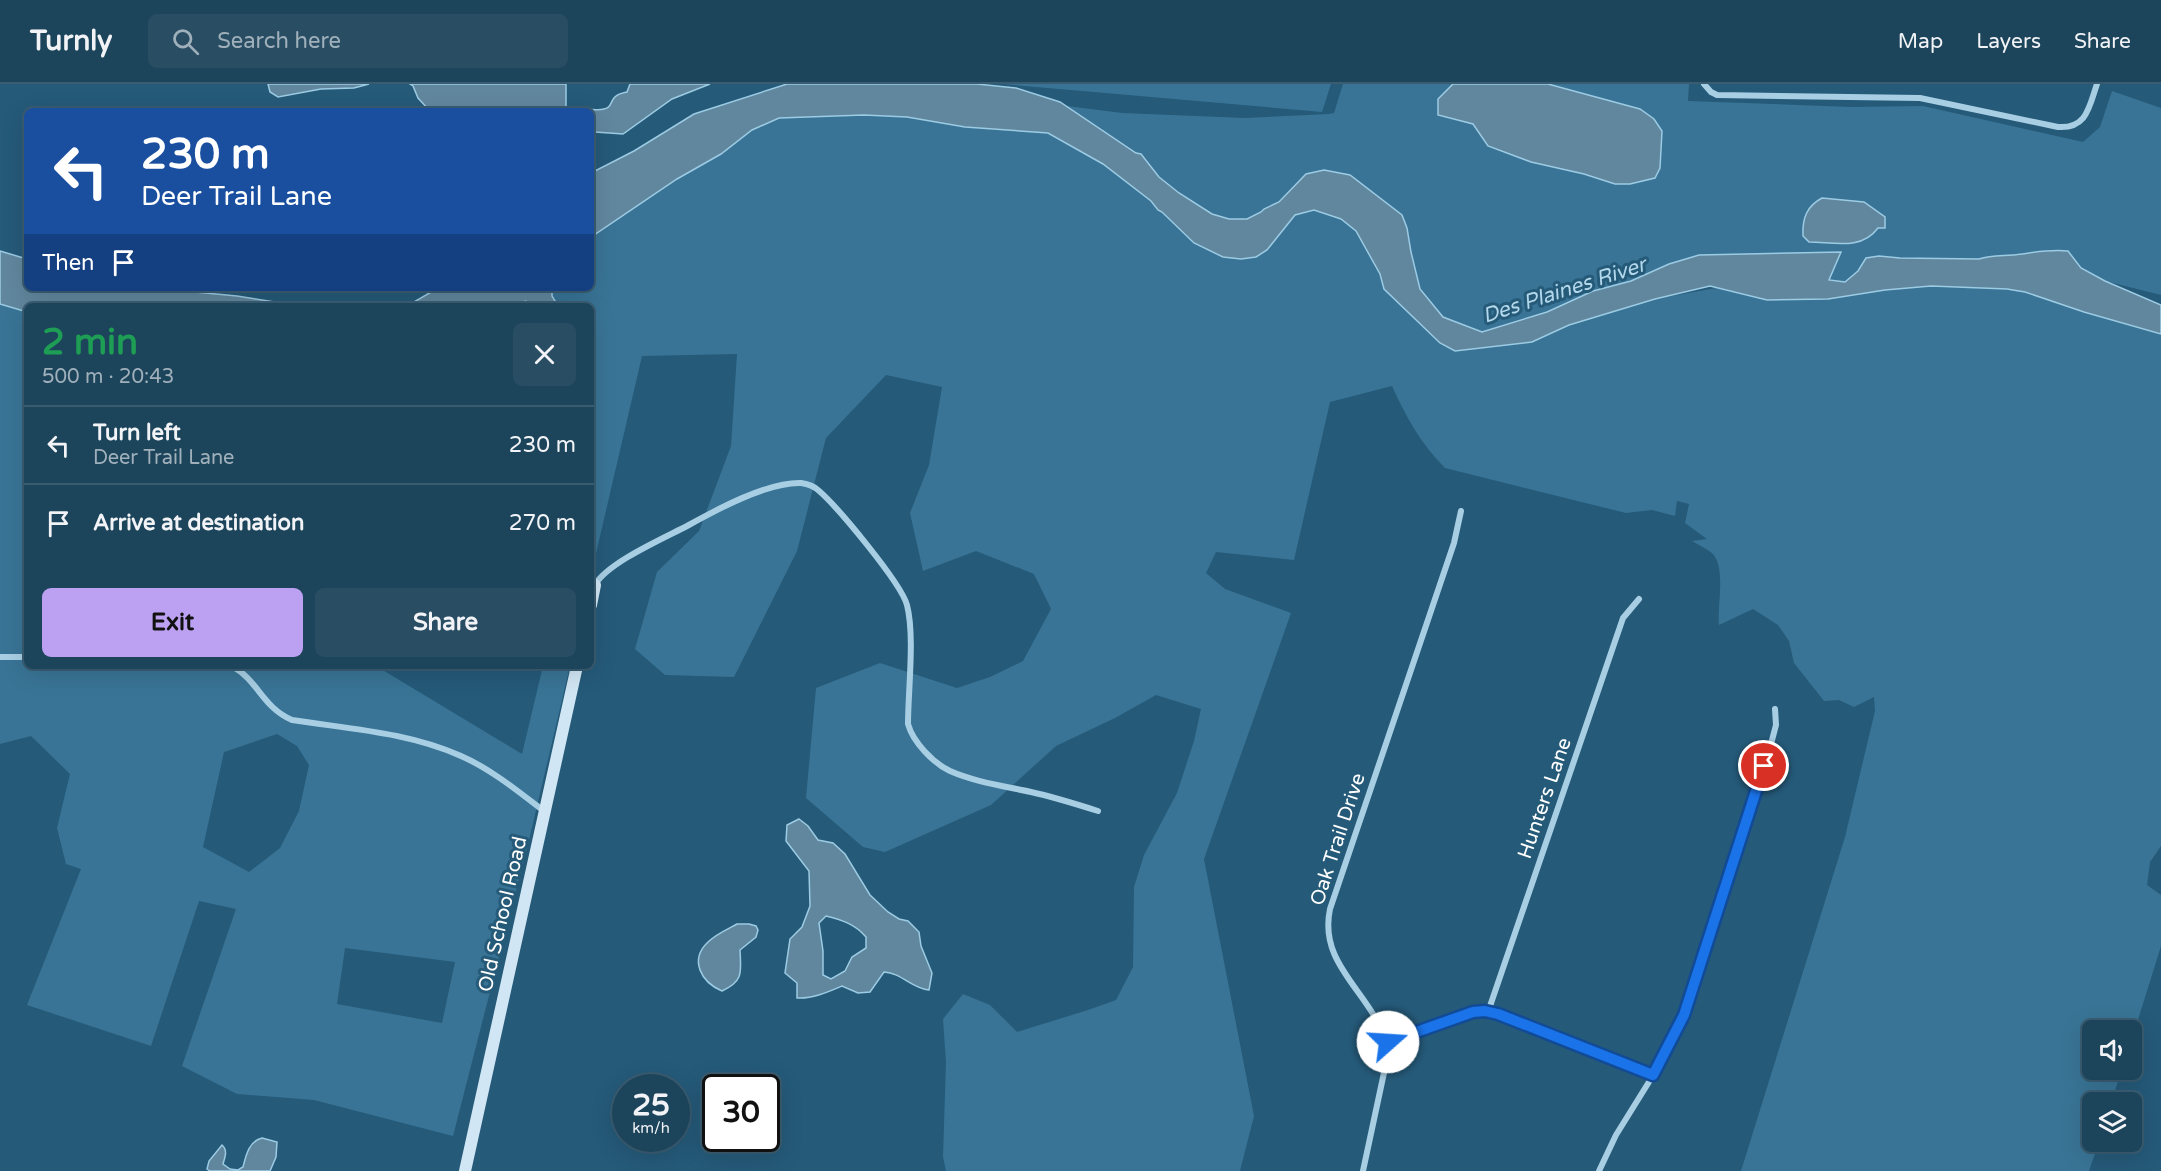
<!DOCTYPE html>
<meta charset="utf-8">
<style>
body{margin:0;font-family:"Varela Round",sans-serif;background:#294e64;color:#f1f3f6;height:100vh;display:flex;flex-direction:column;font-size:22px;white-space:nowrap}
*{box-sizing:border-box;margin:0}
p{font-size:20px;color:#a0b0bb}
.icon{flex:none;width:33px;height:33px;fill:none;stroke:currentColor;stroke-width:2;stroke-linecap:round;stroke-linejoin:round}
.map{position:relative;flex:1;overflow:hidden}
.drawer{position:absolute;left:24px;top:219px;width:570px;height:366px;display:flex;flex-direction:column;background:#1c445b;border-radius:9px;box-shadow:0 6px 24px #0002,0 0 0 2px #3a5c71}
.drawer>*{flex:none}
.banner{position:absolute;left:24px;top:24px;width:570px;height:183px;border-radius:9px;box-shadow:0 6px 24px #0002,0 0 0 2px #3a5c71;background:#1a4fa0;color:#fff;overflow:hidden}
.fabs{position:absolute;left:2082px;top:936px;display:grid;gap:12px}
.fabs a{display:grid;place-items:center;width:60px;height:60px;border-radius:9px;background:#1c445b;box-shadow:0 6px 24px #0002,0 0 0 2px #3a5c71;font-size:30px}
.speed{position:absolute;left:612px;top:990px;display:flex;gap:12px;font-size:30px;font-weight:700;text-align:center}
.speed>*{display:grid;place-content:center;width:78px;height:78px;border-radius:50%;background:#1c445b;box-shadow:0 6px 24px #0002,0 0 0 2px #3a5c71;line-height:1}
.speed small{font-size:15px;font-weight:400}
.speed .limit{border:3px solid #111;border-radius:9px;background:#fff;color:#111}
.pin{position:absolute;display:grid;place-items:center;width:51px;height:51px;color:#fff;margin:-26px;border:3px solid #fff;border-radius:50%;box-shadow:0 2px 6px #0007}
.me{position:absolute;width:66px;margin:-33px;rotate:71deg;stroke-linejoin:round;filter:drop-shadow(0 0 4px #0008)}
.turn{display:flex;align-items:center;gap:21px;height:126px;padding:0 18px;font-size:27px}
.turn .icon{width:78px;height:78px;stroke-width:2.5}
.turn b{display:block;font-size:42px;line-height:51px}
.then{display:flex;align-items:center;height:57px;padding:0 18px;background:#0003;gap:12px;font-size:22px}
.round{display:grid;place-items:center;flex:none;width:63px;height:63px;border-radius:9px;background:#294e64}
.summary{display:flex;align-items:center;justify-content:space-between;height:102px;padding:0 18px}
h1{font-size:36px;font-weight:700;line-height:45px;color:#1e9e55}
.cta{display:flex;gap:12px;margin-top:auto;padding:12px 18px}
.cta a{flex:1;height:69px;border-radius:9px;background:#bca0f2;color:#111;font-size:24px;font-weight:700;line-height:69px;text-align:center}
.cta a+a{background:#294e64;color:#f1f3f6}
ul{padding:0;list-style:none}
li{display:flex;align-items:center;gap:18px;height:78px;padding:0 18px;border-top:2px solid #3a5c71}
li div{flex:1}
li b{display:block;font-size:22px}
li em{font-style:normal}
header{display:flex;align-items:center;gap:36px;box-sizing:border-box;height:84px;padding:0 30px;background:#1c445b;border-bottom:2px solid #3a5c71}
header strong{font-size:28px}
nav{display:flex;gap:33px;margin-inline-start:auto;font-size:21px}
.search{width:420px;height:54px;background:#294e64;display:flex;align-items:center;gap:15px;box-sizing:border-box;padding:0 21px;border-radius:9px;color:#a0b0bb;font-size:22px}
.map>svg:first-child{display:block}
</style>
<header>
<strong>Turnly</strong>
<div class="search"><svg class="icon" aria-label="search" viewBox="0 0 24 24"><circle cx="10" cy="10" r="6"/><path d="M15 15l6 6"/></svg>Search here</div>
<nav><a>Map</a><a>Layers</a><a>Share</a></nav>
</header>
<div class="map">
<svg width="2161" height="1087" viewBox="0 0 2161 1087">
<rect width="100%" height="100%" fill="#255a79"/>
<g fill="#397496" fill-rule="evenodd">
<path d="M1003,0h328l-9,28z"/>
<path d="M1343,0h346l-1,17 164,6 71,-1 160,36 17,-15 12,-36 49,17v187l-56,-14 -24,-13 -13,-17c-21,-2 -35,2 -55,4 -12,1 -22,0 -34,4l-79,-1 -22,-2 -12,2 -8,13 -13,11 -16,-2 12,-28 -172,12 -38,17 -38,10 -46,21 -65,20 -39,-15 -23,-27 -9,-38 -4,-24 -40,-40 -61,-14c-8,9 -21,24 -30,29 -6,4 -21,13 -28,15 -31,8 -65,-20 -86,-39 -9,-8 -15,-24 -26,-26l-69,-47 55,7 123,5 84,-4 5,-1z"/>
<path d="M865,31l42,2 58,10 83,6 55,31 48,37 7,9 4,2 32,31 73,7 28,-35 19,-5 27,9 15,12 24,43 4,15 71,62 77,-9 37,-17 86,-26 61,-11 51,12 164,-14 76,3 18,3 59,20 77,22v512l-11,16 -3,23 14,10v51l-29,93v-9h-40v40h30l-11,32h-19v40h7l-10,29h-348l104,-334 30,-126 -1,-14 -20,10 -15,-7 -15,1 -30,-38 -5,-22 -11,-16 -25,-16 -34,16c-2,-19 7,-56 -6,-71 -5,-5 -15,-9 -21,-13l15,-2 -22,-16 4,-19 -12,-3 -2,15 -23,-6 -26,3 -181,-45c-24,-24 -39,-51 -53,-82l-62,16 -36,158 -78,-8 -10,21 19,16 66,24 -87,246 50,257 -14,55h-294l-3,-14 3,-95 -3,-43 20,-25 27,11 27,27 71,-22 28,-10 17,-33 1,-80 10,-32 33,-62 17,-52 7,-32 -45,-14 -41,23 -59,28 -65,59 -106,47 -22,-5 -57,-49 10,-110 64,-25 77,25 33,-11 33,-16 28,-52 -17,-35 -58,-23 -53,20 -13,-58 19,-48 13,-78 -56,-12 -60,63 -29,113 -63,126 -69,-2 -30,-26 22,-77 42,-41 32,-85 6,-92 -95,2 -51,219v-269h-33l-6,-10v-8h39v-51l86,-58 44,-25 31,-24 27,-12z"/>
<path d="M0,220l27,8v354h354v3l141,85 21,-88h27l-41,174 -76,296 -139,-36 -77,-6 -55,-28 54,-157 -37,-8 -48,145 -124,-41 54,-136 -15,-5 -9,-36 13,-54 -39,-38 -31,8zM277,650l20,12 12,19 -10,46 -19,37 -31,24 -46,-25 21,-95zM345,864l110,14 -13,61 -105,-19z"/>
</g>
<g fill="#61879e" stroke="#9ccbe4" stroke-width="1.5" fill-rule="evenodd">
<path d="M268,0h101l-15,4 -33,1 -43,8 -8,-5z"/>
<path d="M410,0h156v27h-136l-12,-13 -5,-12z"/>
<path d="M630,0h80l-38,15 -49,35 -28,-2 -4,-5v-16h-7c8,-3 13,0 20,-2 7,-1 6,-6 10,-11 3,-4 9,-5 13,-6z"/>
<path d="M787,0h190l39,4 44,14 76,51 5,1 18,23 20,16 33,21 17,5h18l14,-7 3,-3 15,-7 27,-28 18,-4 26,5 52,40 5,13 4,24 9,37 23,28 39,15 65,-20 46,-21 38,-10 38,-17 30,-9 142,-3 -12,28 16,2 13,-11 8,-13 13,-2 21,2 79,1c12,-4 22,-3 34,-4 20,-2 34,-6 55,-4l13,17 24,13 56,24v29l-77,-22 -59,-20 -18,-3 -76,-3 -46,4 -57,9 -61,1 -57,-14 -55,13 -86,26 -37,17 -77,9 -15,-8 -56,-54 -4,-15 -24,-43 -15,-12 -27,-9 -19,5 -28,35 -11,7 -15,2 -18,-2 -29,-14 -32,-31 -4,-2 -7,-9 -48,-37 -55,-31 -83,-6 -58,-10 -43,-2 -85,3 -27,12 -31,24 -44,25 -86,58v-64l43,-22 60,-37z"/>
<path d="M1453,0h95l92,25 14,10 8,12 -2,37 -5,10 -25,6h-15l-31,-10 -53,-12 -43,-16 -15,-22 -35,-9v-16z"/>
<path d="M1822,114l42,4 21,15v11h-7c-17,23 -45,14 -69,14l-6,-6c-1,-18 4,-30 19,-38z"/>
<path d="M0,167l27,8v29h126l84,8 63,10h-273v6l-27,-8z"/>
<path d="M438,204h114v8l6,10h-27l-5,-5 -21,5h-98z"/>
<path d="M799,735l9,7 10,14 15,3 12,11 25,41 18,17 11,7 9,2 11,11 2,14 11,27 -3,17c-17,-1 -27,-17 -45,-18l-14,20 -12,1 -16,-7c-14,6 -30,13 -45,12v-15l-12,-10 5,-34 12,-12 8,-21 -1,-35 -23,-30 1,-16zM826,832c16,4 29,8 40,21v11l-14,9 -7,14 -14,8 -8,-4v-24l-4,-28z"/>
<path d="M737,840h12l7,2 2,4 -2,7 -16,13c1,22 4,31 -18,41 -21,-9 -33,-31 -14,-49 8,-8 20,-13 29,-18z"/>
<path d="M262,1054l15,4 -1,15 -6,14h-60l-3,-2 2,-8 13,-16c6,5 3,12 1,19l7,5 8,1 5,-3c3,-12 6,-26 19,-29z"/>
</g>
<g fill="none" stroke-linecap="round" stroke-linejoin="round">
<g stroke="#a8cee3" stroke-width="6">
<path d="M1704,0l7,8 6,3 203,3 138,29c29,2 31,-20 39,-43"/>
<path d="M595,501c12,-22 69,-47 92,-59 29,-16 80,-44 114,-43 6,1 13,3 17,7 19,16 83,93 89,115 8,31 1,86 1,119 5,18 25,39 42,47 25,11 54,15 81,21 23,5 45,12 67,19"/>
<path d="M0,573h27"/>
<path d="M232,582c26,14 30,41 60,54 57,9 115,12 169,36 30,13 58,36 84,56"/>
<path d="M1488,928l135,-394 16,-19"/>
<path d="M1388,958l85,-30 12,-1 13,3 155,61"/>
<path d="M1363,1087l25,-117c0,-15 -5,-23 -12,-35 -21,-37 -56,-63 -46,-110l124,-366 7,-32"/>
<path d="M1599,1087l17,-36 41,-66 27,-54 87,-271 5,-19 -1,-16"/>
</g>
<g stroke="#d1e6f4" stroke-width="12">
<path d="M591,521l4,-20"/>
<path d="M465,1087l112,-505"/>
</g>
</g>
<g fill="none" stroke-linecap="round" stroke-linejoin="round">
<defs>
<path id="route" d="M1388,958l85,-30 12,-1 13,3 155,61 31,-60 80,-249"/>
</defs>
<use href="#route" stroke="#114b97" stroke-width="15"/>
<use href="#route" stroke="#1a73e8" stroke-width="10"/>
</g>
<g text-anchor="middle" stroke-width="6" stroke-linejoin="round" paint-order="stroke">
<g font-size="20" fill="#fff" stroke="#255a79">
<text transform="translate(1544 714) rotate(-71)" y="7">Hunters Lane</text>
<text transform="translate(1337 755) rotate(-72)" y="7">Oak Trail Drive</text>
<text transform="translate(502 830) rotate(-77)" y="7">Old School Road</text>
</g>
<g font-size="21" font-style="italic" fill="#b3d7eb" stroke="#255a79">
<text transform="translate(1564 206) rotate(-18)" y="7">Des Plaines River</text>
</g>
</g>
</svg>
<div class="fabs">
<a><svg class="icon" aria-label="sound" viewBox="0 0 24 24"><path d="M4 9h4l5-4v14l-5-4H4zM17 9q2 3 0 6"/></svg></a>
<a><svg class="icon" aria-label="layers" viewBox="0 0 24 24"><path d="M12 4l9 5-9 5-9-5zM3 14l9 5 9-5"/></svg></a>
</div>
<div class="speed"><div>25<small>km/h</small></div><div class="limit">30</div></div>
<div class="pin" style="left:1764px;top:682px;background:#d93025"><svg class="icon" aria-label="arrive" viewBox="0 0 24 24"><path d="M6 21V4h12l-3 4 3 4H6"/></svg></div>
<svg class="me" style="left:1388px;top:958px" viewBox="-20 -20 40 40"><circle r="19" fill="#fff"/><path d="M0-13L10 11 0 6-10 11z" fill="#1a73e8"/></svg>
<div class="banner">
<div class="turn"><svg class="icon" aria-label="left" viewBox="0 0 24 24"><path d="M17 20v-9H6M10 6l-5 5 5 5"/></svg><div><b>230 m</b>Deer Trail Lane</div></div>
<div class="then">Then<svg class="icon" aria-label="arrive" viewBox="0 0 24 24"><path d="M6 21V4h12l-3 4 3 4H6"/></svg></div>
</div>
<section class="drawer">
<div class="summary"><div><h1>2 min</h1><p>500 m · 20:43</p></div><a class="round"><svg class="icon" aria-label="close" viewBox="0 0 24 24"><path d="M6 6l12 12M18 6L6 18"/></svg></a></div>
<ul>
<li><svg class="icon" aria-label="left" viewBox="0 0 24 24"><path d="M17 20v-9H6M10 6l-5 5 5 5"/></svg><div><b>Turn left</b><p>Deer Trail Lane</p></div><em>230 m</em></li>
<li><svg class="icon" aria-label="arrive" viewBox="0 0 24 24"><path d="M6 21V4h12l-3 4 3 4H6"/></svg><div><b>Arrive at destination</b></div><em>270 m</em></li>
</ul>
<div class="cta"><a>Exit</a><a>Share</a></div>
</section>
</div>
